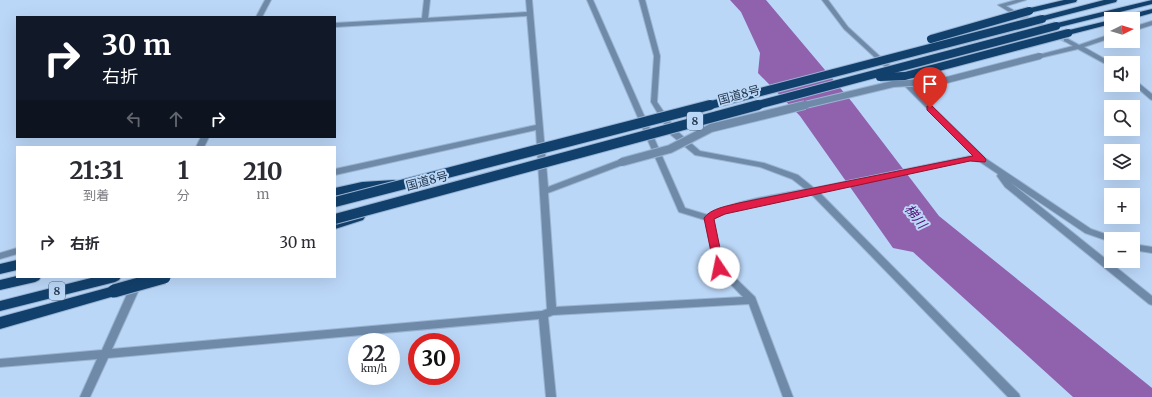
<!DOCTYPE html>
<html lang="ja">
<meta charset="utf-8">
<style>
body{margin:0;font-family:Merriweather,"Noto Sans JP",serif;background:#f7f7f7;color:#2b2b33;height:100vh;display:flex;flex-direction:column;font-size:15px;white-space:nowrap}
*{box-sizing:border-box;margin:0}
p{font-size:13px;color:#7c7c81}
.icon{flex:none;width:22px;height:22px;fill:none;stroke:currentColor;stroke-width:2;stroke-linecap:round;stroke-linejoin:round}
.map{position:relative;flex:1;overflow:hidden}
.side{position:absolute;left:16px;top:146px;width:320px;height:132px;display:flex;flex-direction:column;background:#fff;border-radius:0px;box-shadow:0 4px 16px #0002}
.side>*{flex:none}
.guide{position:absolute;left:16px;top:16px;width:320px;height:122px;border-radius:0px;box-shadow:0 4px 16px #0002;background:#111827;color:#fff;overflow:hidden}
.needle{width:26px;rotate:85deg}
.buttons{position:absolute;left:1104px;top:12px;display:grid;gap:8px}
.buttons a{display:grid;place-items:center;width:36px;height:36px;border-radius:0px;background:#fff;box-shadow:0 4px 16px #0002;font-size:20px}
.speed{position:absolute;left:348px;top:333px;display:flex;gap:8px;font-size:20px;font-weight:700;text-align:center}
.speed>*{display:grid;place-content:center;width:52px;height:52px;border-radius:50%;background:#fff;box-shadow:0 4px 16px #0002;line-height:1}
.speed small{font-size:10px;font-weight:400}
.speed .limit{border:6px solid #d22;background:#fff;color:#111}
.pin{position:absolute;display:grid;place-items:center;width:34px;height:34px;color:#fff;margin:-41px -17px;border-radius:50% 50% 50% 0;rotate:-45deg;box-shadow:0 0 4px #0007}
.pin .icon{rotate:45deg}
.me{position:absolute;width:44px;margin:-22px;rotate:349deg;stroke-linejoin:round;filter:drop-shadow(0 0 3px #0008)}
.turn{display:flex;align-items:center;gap:14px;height:84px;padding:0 20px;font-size:18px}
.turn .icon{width:52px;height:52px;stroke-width:2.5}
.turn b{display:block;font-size:28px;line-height:34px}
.lanes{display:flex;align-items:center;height:38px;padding:0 20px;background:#0003;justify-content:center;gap:20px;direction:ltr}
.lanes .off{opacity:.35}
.eta{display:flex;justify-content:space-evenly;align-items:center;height:68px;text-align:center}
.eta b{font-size:24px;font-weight:700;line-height:28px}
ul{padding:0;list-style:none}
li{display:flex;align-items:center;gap:12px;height:56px;padding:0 20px}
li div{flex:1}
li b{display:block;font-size:15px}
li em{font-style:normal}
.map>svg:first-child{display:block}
</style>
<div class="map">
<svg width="1152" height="397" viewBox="0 0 1152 397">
<rect width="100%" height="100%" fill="#bbd7f8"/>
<path fill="#9061ad" d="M730,0h36l86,102 87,114 213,172v9h-79l-160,-145 -20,-4 -93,-132 -42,-43 2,-20 -19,-41z"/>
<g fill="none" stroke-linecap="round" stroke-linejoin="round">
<path stroke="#9db7d6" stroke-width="6" stroke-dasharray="6 3" stroke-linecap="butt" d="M1014,12l52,28"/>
<defs>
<g id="minor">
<path d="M265,0h6l-9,17h-6z"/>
<path d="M424,0h6l-2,18 99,-6 -1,-12h6l16,187 71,-27 3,-1 4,3 -1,2 -77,29 8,114 187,-10 -28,-29 -10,-48 -26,-8 -1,-2 -91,-210h6l92,208 23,7c29,-16 65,-19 97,-26l-13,-10 -32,-12 -65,-12 -24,-20 -20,-33 3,-46 -15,-56h6l15,56 -3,46 20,29 23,20 64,12 34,12 16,13 156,-32h4l-80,-81 -50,-46 -22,-29h6l20,27 50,46 87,85 106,71 23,8 1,2h-4v3l-26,-9 -74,-50 141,113v9l-3,-1 -144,-117 -8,-11 1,-2 -18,-12 -10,-2 -151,32 200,202 1,3h-12l-197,-203c-32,6 -69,10 -98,25l10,47 32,31 38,100h-10l-34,-93 -196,11 -5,2 8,80h-10l-7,-78 -431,39 -18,39h-10l17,-38 -97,8v-8l102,-9 30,-67 2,-3 3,-1 3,1 2,3 -30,66 430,-38 5,-2 -11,-179 -201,45v-6l201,-44 -9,-109 -192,11v-4l87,-5z"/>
<path d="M1016,0h10l-20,6 9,5v2h-4l-13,-8z"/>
<path d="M1152,21v4l-19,6v-4z"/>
<path d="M1111,34v4l-27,9 28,16h-1v4l-33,-18 -38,9 -3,-2 1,-1 35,-9 -9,-5v-2h4l11,6z"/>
<path d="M1133,79l2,1 17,14v6l-2,-1 -17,-15z"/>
<path d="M201,137h8l-5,10h-8z"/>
<path d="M1133,244l19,3v6l-19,-3z"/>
<path d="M17,248v6l-17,5v-6z"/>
</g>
<g id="trunk">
<path d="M1064,0h13l-1,2 -47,11 -4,-2 1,-2z"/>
<path d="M1104,0h13l-1,2 -74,19 -4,-2 1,-2z"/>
<path d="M1152,0v4l-96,24 -4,-2 1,-2z"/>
<path d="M1152,9v4l-21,6h-13l1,-2z"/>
<path d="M1111,20v4l-43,11 -4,-2 1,-2z"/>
<path d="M394,180l4,1 1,3 -1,3 -36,3 -27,6v-8l27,-6z"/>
<path d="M359,213l4,1 2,3 -2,3 -28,9v-8z"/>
<path d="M17,260v10l-17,4v-10z"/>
<path d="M17,276v1h24l-2,3 -4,2 -35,8v-10z"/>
<path d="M95,277h26l-2,3 -4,2 -115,29v-10z"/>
<path d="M114,286l4,1 2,4 -2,4 -118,34v-12z"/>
</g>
</defs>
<use href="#minor" stroke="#9ab4d2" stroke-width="2"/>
<use href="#trunk" stroke="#9ab4d2" stroke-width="2"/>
<use href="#minor" fill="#6f8aa9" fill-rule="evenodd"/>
<use href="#trunk" fill="#12406c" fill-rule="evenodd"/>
<defs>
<path id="minor-bridge-far1" d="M801,106l92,-22 50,-3 97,-25"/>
<path id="minor-bridge" d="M622,162l48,-13 41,-21 94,-23"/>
<g id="trunk-bridge-far2">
<path d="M931,39l98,-28"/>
<path d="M880,77l25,-1 163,-43"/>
<path d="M707,106l335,-87"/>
<path d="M754,106l302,-80"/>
</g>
<g id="trunk-bridge-far1">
<path d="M335,202l375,-97"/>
<path d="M335,219l423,-114"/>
</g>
<path id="trunk-bridge" d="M114,291l50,-14"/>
</defs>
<use href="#minor-bridge-far1" stroke="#9ab4d2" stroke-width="8" stroke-linecap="butt"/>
<use href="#minor-bridge" stroke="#9ab4d2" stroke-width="10" stroke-linecap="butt"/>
<use href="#trunk-bridge-far2" stroke="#9ab4d2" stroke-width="10" stroke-linecap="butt"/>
<use href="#trunk-bridge-far1" stroke="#9ab4d2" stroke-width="12" stroke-linecap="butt"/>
<use href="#trunk-bridge" stroke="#9ab4d2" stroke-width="15" stroke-linecap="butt"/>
<use href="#minor-bridge-far1" stroke="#6f8aa9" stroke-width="6"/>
<use href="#minor-bridge" stroke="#6f8aa9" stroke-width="8"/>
<use href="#trunk-bridge-far2" stroke="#12406c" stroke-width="8"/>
<use href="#trunk-bridge-far1" stroke="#12406c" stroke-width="10"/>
<use href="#trunk-bridge" stroke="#12406c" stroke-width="13"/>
</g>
<path fill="#e11d48" stroke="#92132f" d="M927,106h5l53,52 1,2 -1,2 -15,-1 -245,53 -11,5 10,49 -2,3h-7l-11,-53c7,-10 24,-12 35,-15l234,-47 -46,-46z"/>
<g text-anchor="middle" stroke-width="4" stroke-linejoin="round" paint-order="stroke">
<g fill="#bbd7f8" stroke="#516780" stroke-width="1">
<rect x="687" y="112" width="16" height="18" rx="3"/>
<rect x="49" y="282" width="16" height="18" rx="3"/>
</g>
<g font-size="11" font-weight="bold" fill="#24374c">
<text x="695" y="125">8</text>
<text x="57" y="295">8</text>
</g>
<g font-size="12" fill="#24374c" stroke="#bbd7f8">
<text transform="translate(739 95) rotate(-15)" y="4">国道8号</text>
<text transform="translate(427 181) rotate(-15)" y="4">国道8号</text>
</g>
<g font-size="13" font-style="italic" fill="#510f70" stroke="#bbd7f8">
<text transform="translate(916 216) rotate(51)" y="5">梯川</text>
</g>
</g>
</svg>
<div class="buttons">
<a><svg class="needle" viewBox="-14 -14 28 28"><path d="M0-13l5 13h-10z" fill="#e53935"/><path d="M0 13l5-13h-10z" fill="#7c7c81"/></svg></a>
<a><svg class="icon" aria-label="sound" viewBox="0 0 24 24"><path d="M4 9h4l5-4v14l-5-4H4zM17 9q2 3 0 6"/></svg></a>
<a><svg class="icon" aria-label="search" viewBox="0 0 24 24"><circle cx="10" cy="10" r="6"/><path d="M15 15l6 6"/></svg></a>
<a><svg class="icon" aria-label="layers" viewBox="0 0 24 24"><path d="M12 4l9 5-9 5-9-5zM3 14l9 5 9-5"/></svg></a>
<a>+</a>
<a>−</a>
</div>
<div class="speed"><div>22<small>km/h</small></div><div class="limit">30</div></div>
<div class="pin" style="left:930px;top:108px;background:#d93025"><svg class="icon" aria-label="arrive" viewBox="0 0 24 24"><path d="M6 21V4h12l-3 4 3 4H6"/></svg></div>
<svg class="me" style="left:719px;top:268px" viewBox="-20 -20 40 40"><circle r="19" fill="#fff"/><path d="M0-13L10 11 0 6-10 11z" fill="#e11d48"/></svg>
<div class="guide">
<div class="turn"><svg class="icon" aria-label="right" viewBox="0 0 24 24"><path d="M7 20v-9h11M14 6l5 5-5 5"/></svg><div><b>30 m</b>右折</div></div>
<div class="lanes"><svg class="icon off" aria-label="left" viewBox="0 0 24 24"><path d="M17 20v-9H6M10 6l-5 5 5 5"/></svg><svg class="icon off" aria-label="ahead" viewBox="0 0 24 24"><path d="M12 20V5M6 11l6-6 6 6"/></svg><svg class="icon" aria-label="right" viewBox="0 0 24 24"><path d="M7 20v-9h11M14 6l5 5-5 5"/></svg></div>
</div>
<section class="side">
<div class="eta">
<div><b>21:31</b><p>到着</p></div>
<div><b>1</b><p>分</p></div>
<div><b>210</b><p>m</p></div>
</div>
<ul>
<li><svg class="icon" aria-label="right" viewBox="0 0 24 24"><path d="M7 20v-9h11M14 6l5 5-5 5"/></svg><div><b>右折</b></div><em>30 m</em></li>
</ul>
</section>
</div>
